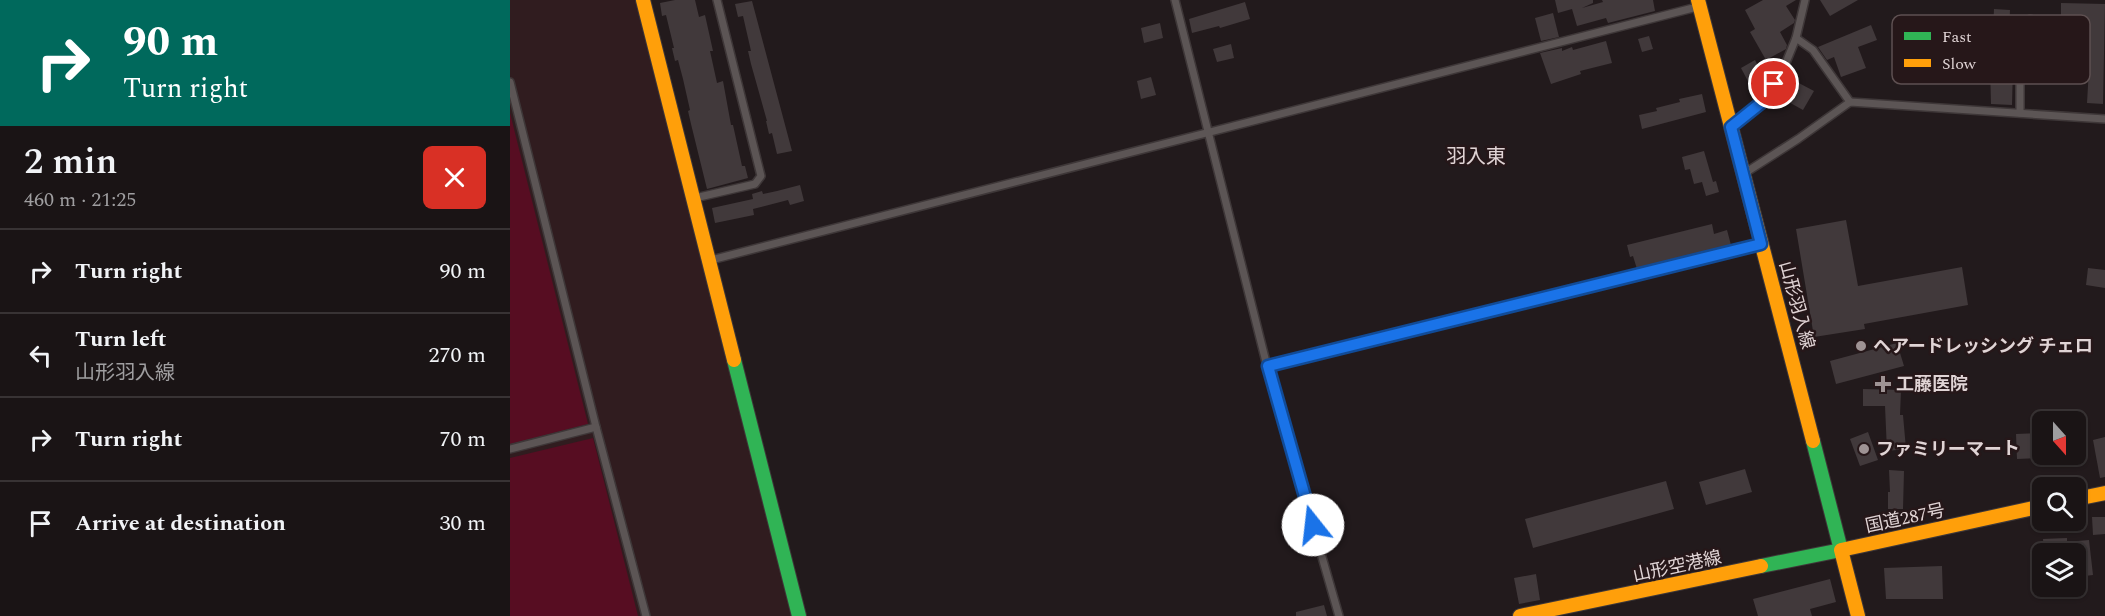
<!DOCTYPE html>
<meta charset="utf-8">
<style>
body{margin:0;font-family:Spectral,"Noto Sans JP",serif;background:#231d1e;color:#f1f3f6;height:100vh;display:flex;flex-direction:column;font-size:22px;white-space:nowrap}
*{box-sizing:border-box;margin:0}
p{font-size:20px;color:#9f9ea0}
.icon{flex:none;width:33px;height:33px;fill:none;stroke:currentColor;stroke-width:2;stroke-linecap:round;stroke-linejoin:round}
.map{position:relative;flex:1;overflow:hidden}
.side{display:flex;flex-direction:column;background:#1a1415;width:510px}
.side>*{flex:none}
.guide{background:#00695c;color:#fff;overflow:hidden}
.needle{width:39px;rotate:159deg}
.buttons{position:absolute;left:1522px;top:411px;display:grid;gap:12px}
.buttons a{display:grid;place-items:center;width:54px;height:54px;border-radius:9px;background:#1a1415;box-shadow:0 2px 4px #0004,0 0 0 2px #383334;font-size:30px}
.pin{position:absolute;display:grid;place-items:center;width:51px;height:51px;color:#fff;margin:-26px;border:3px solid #fff;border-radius:50%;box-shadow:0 2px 6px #0007}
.me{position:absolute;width:66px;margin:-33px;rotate:344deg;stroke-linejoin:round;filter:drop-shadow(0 0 4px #0008)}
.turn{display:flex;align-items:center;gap:21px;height:126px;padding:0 24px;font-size:27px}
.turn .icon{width:78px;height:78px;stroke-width:2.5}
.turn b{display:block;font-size:42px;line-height:51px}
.round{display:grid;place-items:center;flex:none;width:63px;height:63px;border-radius:9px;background:#231d1e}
.head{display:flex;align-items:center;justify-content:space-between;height:102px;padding:0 24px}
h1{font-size:36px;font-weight:600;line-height:45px}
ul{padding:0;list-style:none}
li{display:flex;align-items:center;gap:18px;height:84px;padding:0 24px;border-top:2px solid #383334}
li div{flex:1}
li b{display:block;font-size:22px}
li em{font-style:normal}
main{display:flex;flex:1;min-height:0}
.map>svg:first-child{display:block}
</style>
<main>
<section class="side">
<div class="guide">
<div class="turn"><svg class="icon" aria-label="right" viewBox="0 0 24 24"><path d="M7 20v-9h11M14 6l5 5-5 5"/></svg><div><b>90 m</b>Turn right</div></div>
</div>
<div class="head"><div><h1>2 min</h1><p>460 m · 21:25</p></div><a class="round" style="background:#d93025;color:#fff"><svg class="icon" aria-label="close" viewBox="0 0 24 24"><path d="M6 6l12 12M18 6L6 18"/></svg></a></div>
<ul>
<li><svg class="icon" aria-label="right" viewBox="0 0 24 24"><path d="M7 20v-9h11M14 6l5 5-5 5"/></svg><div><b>Turn right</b></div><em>90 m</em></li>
<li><svg class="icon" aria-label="left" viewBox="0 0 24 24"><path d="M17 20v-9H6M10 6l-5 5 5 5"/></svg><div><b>Turn left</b><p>山形羽入線</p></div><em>270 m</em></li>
<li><svg class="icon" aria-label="right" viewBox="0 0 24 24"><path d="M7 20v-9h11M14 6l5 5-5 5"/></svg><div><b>Turn right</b></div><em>70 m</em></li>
<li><svg class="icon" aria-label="arrive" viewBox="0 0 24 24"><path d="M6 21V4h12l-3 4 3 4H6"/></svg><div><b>Arrive at destination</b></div><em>30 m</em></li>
</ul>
</section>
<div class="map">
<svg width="1595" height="616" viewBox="0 0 1595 616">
<rect width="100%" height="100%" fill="#221a1c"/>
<path fill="#301c1f" d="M0,0h127l156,616h-283z"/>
<g fill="#570d22">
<path d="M0,113l78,311 -78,20z"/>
<path d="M83,438l45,178h-128v-158z"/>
</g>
<g fill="#41393b">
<path d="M165,0h20l4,17 6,-2 8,36h-3l7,32 6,-2 8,44h2l9,41h3l3,12 -41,11 -16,-65 -3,-13 2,-1 -7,-31 -5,-19 -3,1 -3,-13h2l-8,-33 -4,1 -2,-13z"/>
<path d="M1045,0h38v3l-11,5 21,-6 -1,-2h51l2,11 -47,12 -2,-5 -29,8 -5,-17 -14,4z"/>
<path d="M1253,0h33l-10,6 9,14 -1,3 -14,9 7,13 -1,4 -20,11 -16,-28 5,-3 -10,-19z"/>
<path d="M1310,0h38l-28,16z"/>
<path d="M242,1l40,150 -15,3 -5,-21 -3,1 -3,-13h1l-16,-57 -3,-13h3l-8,-35 -5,1 -3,-13z"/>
<path d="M735,2l5,17 -30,9 -1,-2 -27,7 -3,-14z"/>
<path d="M1551,3l44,1 -2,100 -16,-1 3,-52h-5l2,-30 -26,-1z"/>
<path d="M1484,9l16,1 -1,20h-16z"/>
<path d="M1043,13l6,24 -18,4 -6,-23z"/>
<path d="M650,23l3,15 -19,5 -3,-15z"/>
<path d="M1361,25l6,15 -19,7 8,21 -25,9 -7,-20 -7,3 -9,-13z"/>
<path d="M1139,36l4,13 -11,3 -4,-13z"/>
<path d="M1096,41l6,22 -32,8 1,3 -30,10 -11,-31 22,-5v3l10,-4 1,3z"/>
<path d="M721,44l3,14 -17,4 -4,-13z"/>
<path d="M1245,60l10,19 -14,8 -10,-19z"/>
<path d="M1480,66l23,1 -1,38 -21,-1z"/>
<path d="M641,77l5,18 -15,4 -4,-18z"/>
<path d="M1285,81l19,10 -11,19 -18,-10z"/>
<path d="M1192,94l4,18 -64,17 -3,-14 18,-4 -1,-3 24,-6 -1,-3z"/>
<path d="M1194,151l9,31 3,-1 3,11 -13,4 -4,-14 -8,2 -4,-15 -5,1 -3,-13z"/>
<path d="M290,185l4,16 -14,4 -2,-5 -35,9 1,6 -39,8 -3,-15 41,-9 -1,-5 10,-3 1,3 14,-3z"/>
<path d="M1336,220l12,66 104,-19 6,38 -104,19 1,5 -51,8 -18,-108z"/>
<path d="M1202,224l2,10 13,-4 4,15 -94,24 -4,-13 -3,1 -3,-12z"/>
<path d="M1578,268l17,2v18l-19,-3z"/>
<path d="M1387,343l7,23 -68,18 -6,-23z"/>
<path d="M1353,389l38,1 -1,25h3l3,34 -19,2 -2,-45h-22z"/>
<path d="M1358,432l10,28 -18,6 -10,-27z"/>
<path d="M1533,433v25l-26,1 -1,-25z"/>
<path d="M1595,437v40l-5,1 -7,-38z"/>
<path d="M1235,469l7,23 -46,13 -7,-23z"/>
<path d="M1379,470l15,1 -1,38h-15v-17h2z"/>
<path d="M1156,481l8,28 -141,39 -8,-29z"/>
<path d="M1582,517h13v17l-12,1z"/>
<path d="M1557,538v4l22,-2 4,35 -17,2v-23h-32l-1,-15z"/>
<path d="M1432,566l1,33h-57l-2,-31z"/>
<path d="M1026,574l4,26 -21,4 -5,-26z"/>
<path d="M1320,579l6,23 -26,7 2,7h-54l-5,-17z"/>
<path d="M814,605l3,11h-31v-4z"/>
</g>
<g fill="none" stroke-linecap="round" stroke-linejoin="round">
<defs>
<g id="lane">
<path d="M665,0l92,366 72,250"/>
<path d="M1286,38l17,12 37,52"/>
<path d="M0,82l86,345 50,189"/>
<path d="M1510,113v-87l10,-7 26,9"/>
<path d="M1225,123l31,-24 17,-29 13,-32 9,-38"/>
<path d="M1238,171l50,-32 52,-37 255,17"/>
<path d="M185,198l60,-14 6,-8 -44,-176"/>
<path d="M201,260l986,-253"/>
<path d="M757,366l493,-122"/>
<path d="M0,449l86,-22"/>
</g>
<g id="fast">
<path d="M224,360l65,256"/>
<path d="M1303,441l28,109"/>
<path d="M1251,566l80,-16"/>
</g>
<g id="slow">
<path d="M133,0l91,360"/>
<path d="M1188,0l115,441"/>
<path d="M1566,499l29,-6"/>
<path d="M1010,616l241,-50"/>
<path d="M1348,616l-17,-66 202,-44"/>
</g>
</defs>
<use href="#lane" stroke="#3e3738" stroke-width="10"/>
<use href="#fast" stroke="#3e3738" stroke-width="16"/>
<use href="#slow" stroke="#3e3738" stroke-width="16"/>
<use href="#lane" stroke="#5c5555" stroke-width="7"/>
<use href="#fast" stroke="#30b455" stroke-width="14"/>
<use href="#slow" stroke="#ff9f0a" stroke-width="14"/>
</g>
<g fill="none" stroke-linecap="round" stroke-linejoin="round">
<defs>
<path id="route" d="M803,525l-45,-159 493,-122 -30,-117 35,-28 8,-15"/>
</defs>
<use href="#route" stroke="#114b97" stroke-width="15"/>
<use href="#route" stroke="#1a73e8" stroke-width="10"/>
</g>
<g fill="#9e9394" stroke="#261719" stroke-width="2">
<circle cx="1351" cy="346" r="6"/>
<path d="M1370 375h6v6h6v6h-6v6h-6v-6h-6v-6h6z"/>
<circle cx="1354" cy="449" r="6"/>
</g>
<g text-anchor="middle" stroke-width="5" stroke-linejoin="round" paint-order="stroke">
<g font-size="18" fill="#e0d4d5" stroke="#261719">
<text transform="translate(1287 305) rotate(75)" y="6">山形羽入線</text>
<text transform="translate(1395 518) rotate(-12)" y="6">国道287号</text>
<text transform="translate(1167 566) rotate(-12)" y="6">山形空港線</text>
</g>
<g font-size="18" font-weight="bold" fill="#e0d4d5" stroke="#261719" text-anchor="start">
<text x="1363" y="352">ヘアードレッシング チェロ</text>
<text x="1386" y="390">工藤医院</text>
<text x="1366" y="455">ファミリーマート</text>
</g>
<g font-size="20" fill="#e0d4d5" stroke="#261719">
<text x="966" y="163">羽入東</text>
</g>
</g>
<rect x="1382" y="15" width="198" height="69" rx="9" fill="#261719" stroke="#5e5051" stroke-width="1.5"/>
<rect x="1394" y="32" width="27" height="8" fill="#30b455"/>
<rect x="1394" y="59" width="27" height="8" fill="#ff9f0a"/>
<g font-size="16" fill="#e0d4d5">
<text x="1432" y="42">Fast</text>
<text x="1432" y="69">Slow</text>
</g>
</svg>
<div class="buttons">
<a><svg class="needle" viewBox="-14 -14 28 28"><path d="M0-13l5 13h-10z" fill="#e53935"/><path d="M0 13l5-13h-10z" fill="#9f9ea0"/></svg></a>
<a><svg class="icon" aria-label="search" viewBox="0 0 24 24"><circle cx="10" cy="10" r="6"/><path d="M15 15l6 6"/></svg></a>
<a><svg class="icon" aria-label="layers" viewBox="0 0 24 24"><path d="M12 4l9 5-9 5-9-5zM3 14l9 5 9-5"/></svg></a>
</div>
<div class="pin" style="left:1264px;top:84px;background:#d93025"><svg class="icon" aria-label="arrive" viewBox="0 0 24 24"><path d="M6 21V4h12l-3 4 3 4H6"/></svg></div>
<svg class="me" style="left:803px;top:525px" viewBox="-20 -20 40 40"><circle r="19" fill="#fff"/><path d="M0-13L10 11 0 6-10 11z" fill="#1a73e8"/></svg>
</div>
</main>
